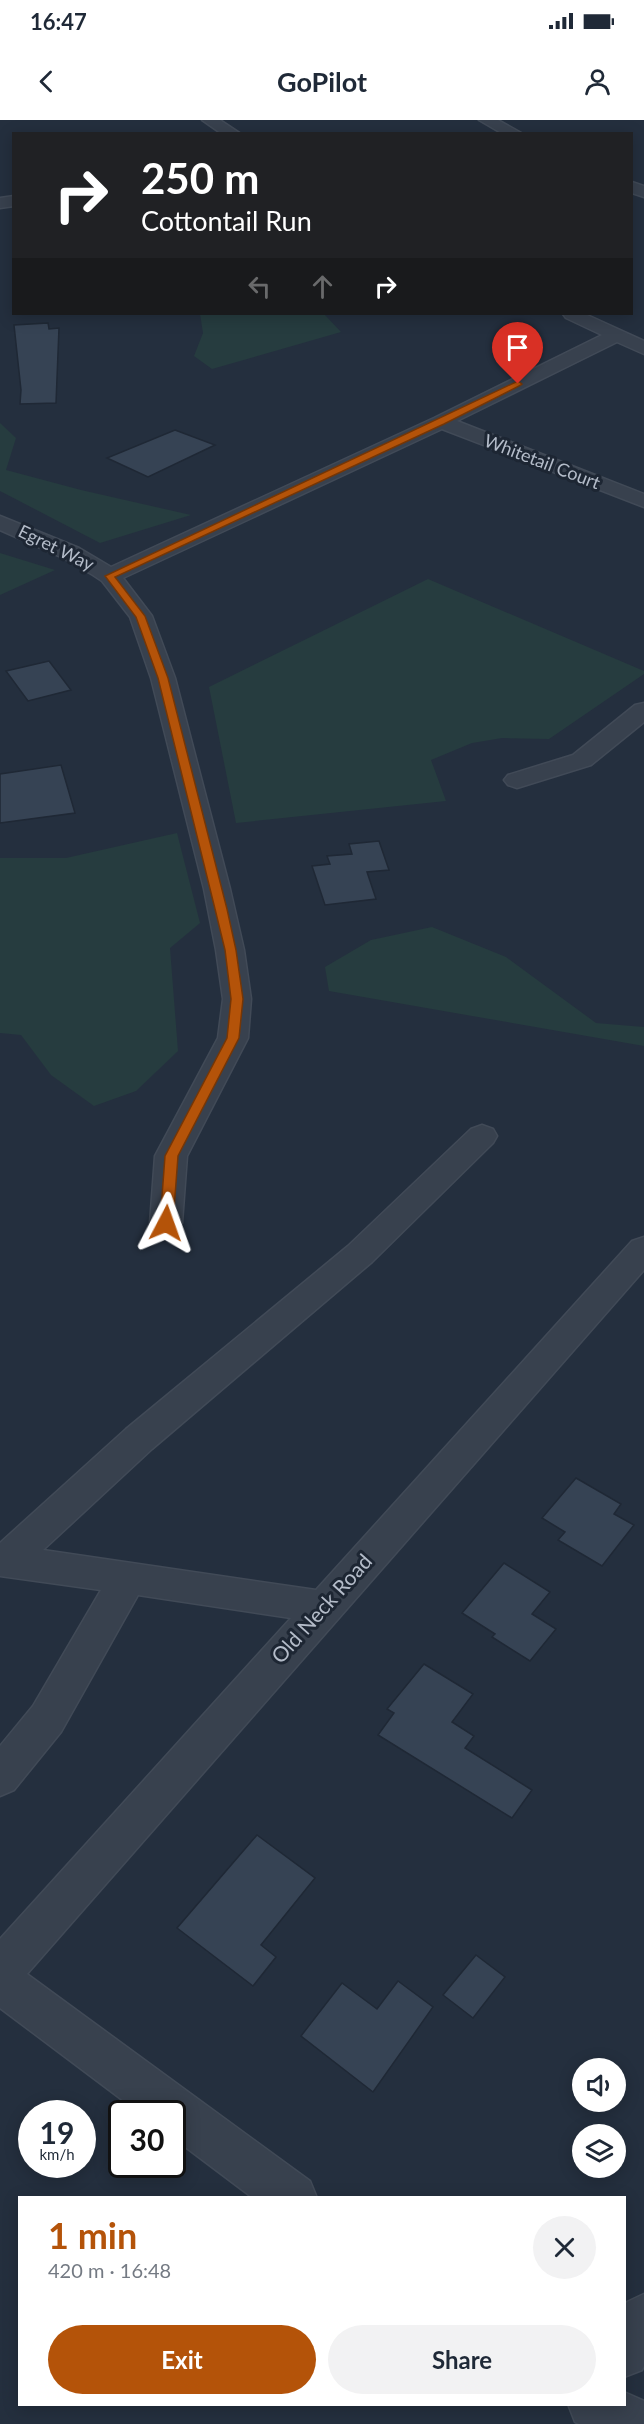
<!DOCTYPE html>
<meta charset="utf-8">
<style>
body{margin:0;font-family:Lato,sans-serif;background:#f2f2f3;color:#1f2937;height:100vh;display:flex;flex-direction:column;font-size:22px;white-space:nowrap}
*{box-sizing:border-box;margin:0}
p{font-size:20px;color:#747a83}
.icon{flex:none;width:33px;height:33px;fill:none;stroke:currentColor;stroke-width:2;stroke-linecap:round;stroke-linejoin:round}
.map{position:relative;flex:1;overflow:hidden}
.sheet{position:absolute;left:18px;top:2076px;width:608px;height:210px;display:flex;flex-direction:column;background:#fff;border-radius:0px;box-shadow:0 3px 15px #0003}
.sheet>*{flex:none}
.top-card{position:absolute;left:12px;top:12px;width:621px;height:183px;border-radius:0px;box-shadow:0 3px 15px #0003;background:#202124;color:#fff;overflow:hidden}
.controls{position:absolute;left:572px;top:1938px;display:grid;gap:12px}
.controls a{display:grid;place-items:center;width:54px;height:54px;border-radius:50%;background:#fff;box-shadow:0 3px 15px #0003;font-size:30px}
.speed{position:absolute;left:18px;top:1980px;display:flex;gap:12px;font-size:30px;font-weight:700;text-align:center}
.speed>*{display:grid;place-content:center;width:78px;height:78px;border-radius:50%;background:#fff;box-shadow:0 3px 15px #0003;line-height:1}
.speed small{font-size:15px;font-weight:400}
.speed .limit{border:3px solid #111;border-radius:9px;background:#fff;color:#111}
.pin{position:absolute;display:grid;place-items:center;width:51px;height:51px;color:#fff;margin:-62px -26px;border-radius:50% 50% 50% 0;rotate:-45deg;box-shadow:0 0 6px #0007}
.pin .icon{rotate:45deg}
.me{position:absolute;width:66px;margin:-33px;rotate:4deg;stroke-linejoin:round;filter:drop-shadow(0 0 4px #0008)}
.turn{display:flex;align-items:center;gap:21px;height:126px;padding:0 30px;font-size:27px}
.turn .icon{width:78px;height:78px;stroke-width:2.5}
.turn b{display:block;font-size:42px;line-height:51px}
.lanes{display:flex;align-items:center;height:57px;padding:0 30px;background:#0003;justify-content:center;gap:30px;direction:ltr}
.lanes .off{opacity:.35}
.round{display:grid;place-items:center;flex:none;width:63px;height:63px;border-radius:32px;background:#f2f2f3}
.overview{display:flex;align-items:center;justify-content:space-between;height:102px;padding:0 30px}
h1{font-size:36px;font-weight:700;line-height:45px;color:#b45309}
.action{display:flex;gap:12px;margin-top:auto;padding:12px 30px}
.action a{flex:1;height:69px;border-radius:36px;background:#b45309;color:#fff;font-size:24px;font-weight:700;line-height:69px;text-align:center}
.action a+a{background:#f2f2f3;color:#1f2937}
.status{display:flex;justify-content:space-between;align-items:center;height:42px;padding:0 30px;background:#fff;direction:ltr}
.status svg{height:16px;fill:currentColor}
header{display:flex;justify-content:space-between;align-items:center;height:78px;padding:0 30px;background:#fff;font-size:27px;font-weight:700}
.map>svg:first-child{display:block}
</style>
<div class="status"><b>16:47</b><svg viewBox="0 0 49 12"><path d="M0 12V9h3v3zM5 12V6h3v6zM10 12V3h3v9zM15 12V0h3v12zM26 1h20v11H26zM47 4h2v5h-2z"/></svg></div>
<header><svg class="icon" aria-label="back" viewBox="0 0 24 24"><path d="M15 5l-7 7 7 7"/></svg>GoPilot<svg class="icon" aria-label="person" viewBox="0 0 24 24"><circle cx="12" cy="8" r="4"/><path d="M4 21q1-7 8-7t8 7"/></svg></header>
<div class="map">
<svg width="644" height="2304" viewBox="0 0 644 2304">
<rect width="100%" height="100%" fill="#242f3e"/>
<g fill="#263c3f">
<path d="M200,194h124l17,18 -129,37 -18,-13 9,-23z"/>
<path d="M0,303l16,15 -10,32 75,20 110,25 -91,28 -100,-52z"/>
<path d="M0,433l55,17 -55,25z"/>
<path d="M428,459l216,92v3l-95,65 -47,-1 -30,5 -41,17 15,41 -210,22 -27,-136z"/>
<path d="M177,713l23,90 -30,25 8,103 -42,40 -42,15 -43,-31 -30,-40 -21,-2v-175h66z"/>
<path d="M432,807l74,30 90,66 48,4v19l-315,-55 -4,-24 46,-27z"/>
</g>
<g fill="#364354" stroke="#1f2835" stroke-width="1.5">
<path d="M48,203l1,6 10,-1 -3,75 -36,1 1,-14 -7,-65z"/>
<path d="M175,310l40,15 -67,32 -41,-19z"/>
<path d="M49,541l22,29 -43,11 -22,-30z"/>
<path d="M61,645l14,48 -75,10v-49z"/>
<path d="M379,721l10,29 -22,2 9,27 -51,6 -13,-39 18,-2 -3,-8 25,-2 -3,-10z"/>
<path d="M576,1358l45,26 -7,10 20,11 -32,41 -44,-26 7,-8 -23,-14z"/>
<path d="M504,1443l46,29 -18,22 24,15 -26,32 -38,-24 3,-3 -33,-21z"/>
<path d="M424,1544l49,30 -21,28 22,14 -9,12 67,42 -20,28 -134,-83 16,-22 -7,-4z"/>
<path d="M257,1715l58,43 -54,67 15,12 -23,29 -76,-58z"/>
<path d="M476,1835l29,22 -32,41 -30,-23z"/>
<path d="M398,1861l35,26 -60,85 -72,-56 41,-53 35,26z"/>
</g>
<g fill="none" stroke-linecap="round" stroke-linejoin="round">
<defs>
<g id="minor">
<path d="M202,0h18l21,14h-19z"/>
<path d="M479,0h19l25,14h-20z"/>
<path d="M632,62l12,4v11l-12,-4z"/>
<path d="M14,76v10l-14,2v-10z"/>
<path d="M563,194h22l59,27v13l-27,-12 -160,79 187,73v13l-202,-78 -319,149 29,38 23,62 55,211 14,61 7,49 -3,39 -61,118 -5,67 -5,8 -11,4 -11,-4 -5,-8 5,-67 63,-118 5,-39 -7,-49 -12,-61 -53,-211 -21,-61 -28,-36 -9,-6 -30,-17 -63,-28v-14l79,32 32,19 323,-149 168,-83 -36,-17z"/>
<path d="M644,583v19l-53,43 -74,23 -9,-3 -4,-5 4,-5 65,-20 62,-50z"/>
<path d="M482,1005l11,4 4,7 -4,7 -121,119 -220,187 -109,101 273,40 316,-349 12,-4v33l-617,704 283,207 7,17h-64l-81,-61v-23h-31l-141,-106v-69l291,-321 -153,-23 -77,137 -47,58 -14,6v-50l33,-40 68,-116 -101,-14v-33l126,-114 222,-183 123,-117z"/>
<path d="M644,2174v72l-2,4 -18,7v-71l3,-4z"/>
<path d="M624,2272l20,9v23h-65l-4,-2 -7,-18h56z"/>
</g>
</defs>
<use href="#minor" stroke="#414a57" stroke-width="3"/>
<use href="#minor" fill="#38414e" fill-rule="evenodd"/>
</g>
<path fill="#b45309" stroke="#753606" stroke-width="1.5" d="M518,261l4,3 -1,1 -77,39 -329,153 30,39 23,62 59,231 9,41 7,49 -4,39 -61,118 -5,67 -7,5 -4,-2 -2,-3 5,-67 62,-118 4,-39 -6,-49 -10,-41 -57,-231 -22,-61 -31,-41z"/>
<g text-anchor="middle" stroke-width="6" stroke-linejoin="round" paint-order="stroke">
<g font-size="18" fill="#b4bcc9" stroke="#1d2633">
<text transform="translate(542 342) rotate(21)" y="6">Whitetail Court</text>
<text transform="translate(56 428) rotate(26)" y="6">Egret Way</text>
</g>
<g font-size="21" fill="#b4bcc9" stroke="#1d2633">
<text transform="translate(322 1489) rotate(-48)" y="7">Old Neck Road</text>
</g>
</g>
</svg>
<div class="controls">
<a><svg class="icon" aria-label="sound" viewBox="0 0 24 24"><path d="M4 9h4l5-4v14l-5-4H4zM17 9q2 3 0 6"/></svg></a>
<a><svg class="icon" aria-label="layers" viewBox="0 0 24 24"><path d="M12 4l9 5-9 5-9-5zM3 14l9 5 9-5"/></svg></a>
</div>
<div class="speed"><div>19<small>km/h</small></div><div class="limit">30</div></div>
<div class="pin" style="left:518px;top:264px;background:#d93025"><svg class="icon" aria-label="arrive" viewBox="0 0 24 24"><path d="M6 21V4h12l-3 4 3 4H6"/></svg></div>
<svg class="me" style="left:166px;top:1103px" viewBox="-20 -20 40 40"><path d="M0-17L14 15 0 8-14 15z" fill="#b45309" stroke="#fff" stroke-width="4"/></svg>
<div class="top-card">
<div class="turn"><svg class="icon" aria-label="right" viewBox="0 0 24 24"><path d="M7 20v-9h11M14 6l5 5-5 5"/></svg><div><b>250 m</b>Cottontail Run</div></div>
<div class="lanes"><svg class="icon off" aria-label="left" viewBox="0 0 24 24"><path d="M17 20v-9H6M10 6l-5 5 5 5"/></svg><svg class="icon off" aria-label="ahead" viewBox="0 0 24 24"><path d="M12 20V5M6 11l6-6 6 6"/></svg><svg class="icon" aria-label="right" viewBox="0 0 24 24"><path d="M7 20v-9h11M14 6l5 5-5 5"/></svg></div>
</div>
<section class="sheet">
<div class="overview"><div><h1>1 min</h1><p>420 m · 16:48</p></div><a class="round"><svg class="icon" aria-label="close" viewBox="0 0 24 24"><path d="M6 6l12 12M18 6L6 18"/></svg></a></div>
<div class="action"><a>Exit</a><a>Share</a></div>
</section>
</div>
